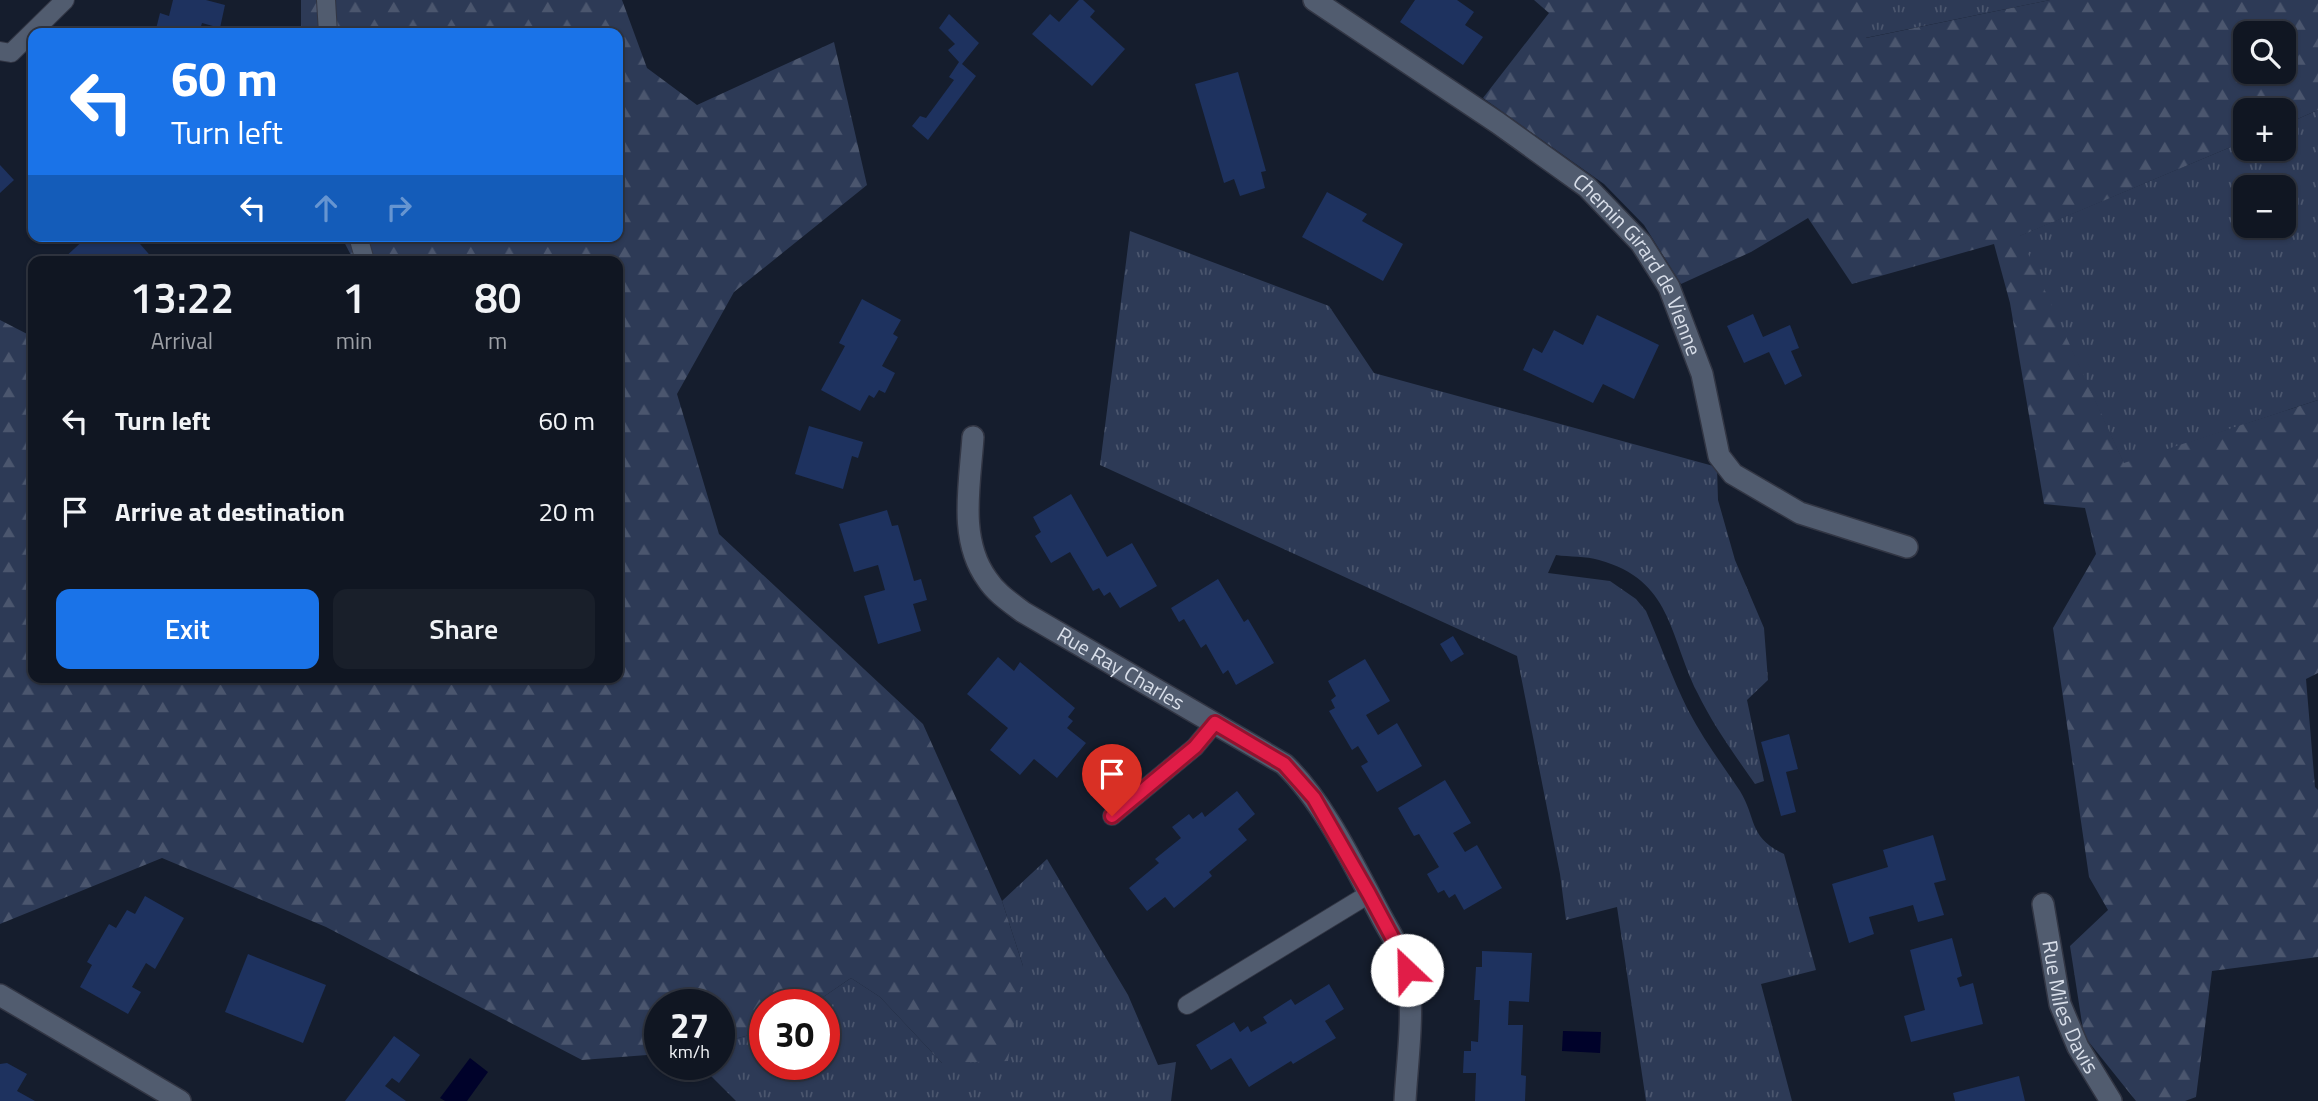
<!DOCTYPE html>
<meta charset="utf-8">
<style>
body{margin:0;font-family:"Titillium Web",sans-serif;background:#191f2a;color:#f1f3f6;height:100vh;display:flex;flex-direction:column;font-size:26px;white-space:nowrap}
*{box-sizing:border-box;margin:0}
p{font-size:23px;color:#9c9fa5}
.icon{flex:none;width:38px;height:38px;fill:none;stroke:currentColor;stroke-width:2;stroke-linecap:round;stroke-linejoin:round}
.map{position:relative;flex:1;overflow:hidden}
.drawer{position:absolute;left:28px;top:256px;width:595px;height:427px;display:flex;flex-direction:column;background:#101622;border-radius:14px;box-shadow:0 2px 5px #0004,0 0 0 2px #303540}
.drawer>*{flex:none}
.top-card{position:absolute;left:28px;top:28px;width:595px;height:214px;border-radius:14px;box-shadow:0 2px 5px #0004,0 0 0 2px #303540;background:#1a73e8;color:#fff;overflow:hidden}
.tools{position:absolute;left:2233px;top:21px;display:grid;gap:14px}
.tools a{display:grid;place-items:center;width:63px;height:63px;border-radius:14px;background:#101622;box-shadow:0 2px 5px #0004,0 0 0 2px #303540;font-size:35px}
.speed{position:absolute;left:644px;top:989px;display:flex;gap:14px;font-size:35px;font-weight:700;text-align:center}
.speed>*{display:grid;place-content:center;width:91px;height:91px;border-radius:50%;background:#101622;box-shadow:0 2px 5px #0004,0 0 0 2px #303540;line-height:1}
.speed small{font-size:18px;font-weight:400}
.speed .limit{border:10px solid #d22;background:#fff;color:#111}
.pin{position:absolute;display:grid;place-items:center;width:60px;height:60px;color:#fff;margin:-72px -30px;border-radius:50% 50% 50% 0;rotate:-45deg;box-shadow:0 0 7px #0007}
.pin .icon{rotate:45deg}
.me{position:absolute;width:77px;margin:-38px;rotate:336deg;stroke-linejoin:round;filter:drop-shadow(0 0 5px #0008)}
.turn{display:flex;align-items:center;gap:24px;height:147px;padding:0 28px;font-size:32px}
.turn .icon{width:91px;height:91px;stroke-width:2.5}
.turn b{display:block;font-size:49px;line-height:60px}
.lanes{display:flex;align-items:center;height:66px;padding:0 28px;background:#0003;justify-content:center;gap:35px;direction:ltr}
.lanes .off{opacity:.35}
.eta{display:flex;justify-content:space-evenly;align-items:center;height:119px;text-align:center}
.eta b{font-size:42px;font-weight:600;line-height:49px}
.primary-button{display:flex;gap:14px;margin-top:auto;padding:14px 28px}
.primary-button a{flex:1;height:80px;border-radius:14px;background:#1a73e8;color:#fff;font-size:28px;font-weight:600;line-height:80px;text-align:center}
.primary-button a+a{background:#191f2a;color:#f1f3f6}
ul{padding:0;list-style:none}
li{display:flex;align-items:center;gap:21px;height:91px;padding:0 28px}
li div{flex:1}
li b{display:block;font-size:26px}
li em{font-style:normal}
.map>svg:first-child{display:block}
</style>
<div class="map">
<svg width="2318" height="1101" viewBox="0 0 2318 1101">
<defs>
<pattern id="grass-tufts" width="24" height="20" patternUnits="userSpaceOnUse" patternTransform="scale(1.75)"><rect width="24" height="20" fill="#2d3a56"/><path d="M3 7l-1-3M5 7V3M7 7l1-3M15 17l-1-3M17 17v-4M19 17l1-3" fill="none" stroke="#4b566e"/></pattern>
<pattern id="forest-firs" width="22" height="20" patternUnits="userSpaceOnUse" patternTransform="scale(1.75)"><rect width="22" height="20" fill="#2d3a56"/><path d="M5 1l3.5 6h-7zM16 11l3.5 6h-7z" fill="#4b566e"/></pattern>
</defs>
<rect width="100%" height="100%" fill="#151d2d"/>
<g fill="url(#grass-tufts)" fill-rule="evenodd">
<path d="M1865,0h185l-185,38z"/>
<path d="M2318,110v290l-194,64 -105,-228 226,-95v8h39v-24zM2245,187h39v39h-39z"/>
<path d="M1130,231l199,75 45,67 343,94 1,33 17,60 29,68 4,52 -21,20 17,81 -9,3c-21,-30 -42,-59 -58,-92 -28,-57 -25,-112 -98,-132 -13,-4 -29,-3 -43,-5l-8,18 62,8 26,18 10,12c14,32 26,67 42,99 15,29 34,54 52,81 17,28 8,46 44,63l32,116 -55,14 31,117h-146l-29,-194 -51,13 -6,-46 -43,-218 -417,-191z"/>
<path d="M1047,859l81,136 30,70 18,-3 -5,39h-435l-37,-37h20v-21l46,-12v33h59v-60h-11l38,-26 29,19 62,66 81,-97 -21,-65z"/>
</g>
<g fill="url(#forest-firs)" fill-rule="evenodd">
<path d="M301,0h321l25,68 50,37 137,-63 33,143 -133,107 -57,102 42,140 204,190 79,177 21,65 -15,95 -66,2 -62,-66 -29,-19 -38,26h-48v27l-46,12v-39h-59v50l-78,6 -256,-133 -164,-69 -162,66v-604l33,17v340h585v-416h-264l-13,-25h277v-203h-317z"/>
<path d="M1534,0h331l1,38 184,-38h268v110l-34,15v-15h-39v31l-225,95 104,227 194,-63v273l-12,6 9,108 3,3v167l-106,14 -16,126 -11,4h-49l-52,-65 -14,-90 38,-36 -19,-33 -36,-249 43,-74 -11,-46 -41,-4 -34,-201 -16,-59 -142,40 -44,-66 -57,34 -70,32 -37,-59 -40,-41 -121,-86 66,-85zM2245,33h39v39h-39z"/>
</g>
<g fill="#00022a">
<path d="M1563,1031l38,1 -1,21 -38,-2z"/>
<path d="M470,1058l18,14 -21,29h-22l-5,-3z"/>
</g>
<g fill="#1e325f">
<path d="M173,0h33l19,5 -5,23 -18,-5 -3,10h-44l5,-20 9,3z"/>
<path d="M1079,0h4l12,11 -5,6 35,32 -33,37 -60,-52 18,-20 9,8z"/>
<path d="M1415,0h42l17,12 -9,13 18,12 -20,28 -63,-43z"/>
<path d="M949,14l30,29 -17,21 14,12 -48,64 -16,-14 8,-10 6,2 28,-38 -5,-3 10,-15 -11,-12 7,-6 -16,-16z"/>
<path d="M1238,72l28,99 -5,1 4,16 -25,8 -6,-17 -10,4 -29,-99z"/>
<path d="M0,165l14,15 -14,13z"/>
<path d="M1327,192l40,22 -5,7 41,23 -20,37 -81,-44z"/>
<path d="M88,236h45l22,25h-94z"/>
<path d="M862,299l39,21 -8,14 5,3 -16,29 13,7 -10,20 -6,-3 -5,8 -5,-3 -9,16 -39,-21 24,-44 -6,-3z"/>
<path d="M1753,314l10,23 27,-12 9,23 -8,3 11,25 -17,9 -16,-33 -25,11 -17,-37z"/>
<path d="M1597,315l62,30 -25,54 -31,-15 -10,19 -70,-33 10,-22 9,5 12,-23 29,15z"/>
<path d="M809,426l54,16 -5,16 -6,-2 -9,33 -48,-15z"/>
<path d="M1071,494l36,63 25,-14 25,43 -37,22 -10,-16 -6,4 -5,-8 -6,3 -23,-39 -19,11 -16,-27 6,-4 -8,-15z"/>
<path d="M887,510l5,16 6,-1 16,56 7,-2 6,21 -14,4 8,27 -43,13 -14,-48 21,-6 -7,-25 -24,7 -15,-48z"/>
<path d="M1218,579l26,43 4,-3 26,44 -38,22 -8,-15 -5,4 -17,-30 -5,4 -17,-29 -5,3 -8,-14z"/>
<path d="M1453,636l11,18 -13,8 -11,-18z"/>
<path d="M998,657l16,14 6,-9 55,46 -7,9 5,4 -6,7 19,15 -29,35 -23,-19 -14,16 -30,-25 18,-22 -41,-34z"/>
<path d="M1365,659l25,42 -24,14 12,20 19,-12 25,43 -45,26 -16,-26 7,-4 -10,-16 -6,4 -23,-39 6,-3 -4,-8 5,-4 -8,-15z"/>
<path d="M1789,734l9,35 -12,3 10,40 -15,4 -20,-74z"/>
<path d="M1445,780l26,43 -18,10 12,19 12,-7 25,43 -38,22 -9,-16 -6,4 -5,-8 -6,3 -11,-19 12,-7 -20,-33 -5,2 -16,-28z"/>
<path d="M1237,791l18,23 -17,15 9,11 -38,32 3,4 -38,32 -9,-11 -18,14 -18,-23 30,-25 -4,-4 26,-21 -9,-11 17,-13 4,5 9,-7 3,5z"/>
<path d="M1933,835l13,45 -12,3 10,32 -26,7 -5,-17 -44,12 5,17 -25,9 -17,-59 56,-17 -5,-17z"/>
<path d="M145,896l39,22 -29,51 -9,-6 -14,24 9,5 -13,22 -48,-27 12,-22 -5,-3 22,-38 7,4 11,-18 8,4z"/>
<path d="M1952,938l10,38 -5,2 3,9 13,-4 10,41 -72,18 -7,-26 21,-6 -15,-60z"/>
<path d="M1482,951l50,2 -3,49 -20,-1 -1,24h15l-2,50 5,1 -1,25h-50l1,-28h-13l1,-22h7v-10l7,1 2,-42h-6l2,-33h6z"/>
<path d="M248,954l78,31 -23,58 -78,-31z"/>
<path d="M1329,984l15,25 -19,12 11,17 -43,26 -2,-3 -42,26 -18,-29 -20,12 -15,-25 38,-23 6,10 8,-6 3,6 16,-9 -4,-6 28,-18 4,6z"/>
<path d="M394,1036l26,19 -21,28 -7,-5 -7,8 21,15h-61z"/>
<path d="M7,1063l20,11 -10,17 18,10h-35v-37z"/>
<path d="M2019,1076l6,25h-70l-2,-8z"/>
</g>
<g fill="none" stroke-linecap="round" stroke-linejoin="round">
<defs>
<g id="service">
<path d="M326,0l2,33"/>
<path d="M0,51l11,2 54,-53"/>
<path d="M358,236l7,25"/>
<path d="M1112,816l83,-69 20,-24"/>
<path d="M1187,1005l182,-111"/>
</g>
<g id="minor">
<path id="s1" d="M1314,0l184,123 89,64 54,56 28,44 33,87 17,82 14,18 67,39 107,34"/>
<path id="s2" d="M973,437c-3,47 -15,102 14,142 9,14 23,23 36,33l261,152c41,39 71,104 98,154 9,17 22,35 25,54 8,37 0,90 -2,129"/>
<path id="s3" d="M2043,904l17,100 18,43 33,54"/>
<path d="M0,995l180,106"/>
</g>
</defs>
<use href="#service" stroke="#323644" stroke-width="20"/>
<use href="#minor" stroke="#323644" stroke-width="24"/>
<use href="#service" stroke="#515c6f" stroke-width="18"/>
<use href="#minor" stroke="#515c6f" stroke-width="21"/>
</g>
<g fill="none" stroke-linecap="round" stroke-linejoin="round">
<defs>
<path id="route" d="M1112,816l83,-69 20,-24 69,41 30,34 55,96 31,58 7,18"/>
</defs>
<use href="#route" stroke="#92132f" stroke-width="18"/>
<use href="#route" stroke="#e11d48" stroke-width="12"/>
</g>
<g text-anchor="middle" stroke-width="7" stroke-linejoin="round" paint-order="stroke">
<g font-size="21" fill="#d8dee9" stroke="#05070e">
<text dy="7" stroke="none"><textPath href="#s1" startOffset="425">Chemin Girard de Vienne</textPath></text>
<text dy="7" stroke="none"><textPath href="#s2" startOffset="308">Rue Ray Charles</textPath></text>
<text dy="7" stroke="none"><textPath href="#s3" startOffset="107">Rue Miles Davis</textPath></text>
</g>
</g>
</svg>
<div class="tools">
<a><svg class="icon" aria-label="search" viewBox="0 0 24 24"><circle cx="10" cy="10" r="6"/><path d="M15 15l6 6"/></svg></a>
<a>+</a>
<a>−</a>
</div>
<div class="speed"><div>27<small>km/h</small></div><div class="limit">30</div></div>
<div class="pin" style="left:1112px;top:816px;background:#d93025"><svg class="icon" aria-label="arrive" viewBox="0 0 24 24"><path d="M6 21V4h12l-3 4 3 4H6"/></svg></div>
<svg class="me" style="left:1407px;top:970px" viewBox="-20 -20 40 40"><circle r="19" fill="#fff"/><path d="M0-13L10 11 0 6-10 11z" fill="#e11d48"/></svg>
<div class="top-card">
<div class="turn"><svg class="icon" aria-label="left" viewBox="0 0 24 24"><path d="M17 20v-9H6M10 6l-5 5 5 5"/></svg><div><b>60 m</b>Turn left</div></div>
<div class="lanes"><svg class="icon" aria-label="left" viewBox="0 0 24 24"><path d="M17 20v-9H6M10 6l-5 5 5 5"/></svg><svg class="icon off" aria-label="ahead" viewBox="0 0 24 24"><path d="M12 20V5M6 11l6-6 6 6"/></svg><svg class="icon off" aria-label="right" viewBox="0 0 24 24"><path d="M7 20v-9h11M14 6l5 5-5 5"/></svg></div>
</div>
<section class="drawer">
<div class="eta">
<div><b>13:22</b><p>Arrival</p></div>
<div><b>1</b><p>min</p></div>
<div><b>80</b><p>m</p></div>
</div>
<ul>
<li><svg class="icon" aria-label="left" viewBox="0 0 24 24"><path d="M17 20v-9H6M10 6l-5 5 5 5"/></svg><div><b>Turn left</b></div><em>60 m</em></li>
<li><svg class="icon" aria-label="arrive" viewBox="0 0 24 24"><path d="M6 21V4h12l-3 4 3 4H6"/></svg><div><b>Arrive at destination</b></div><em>20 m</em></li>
</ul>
<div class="primary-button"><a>Exit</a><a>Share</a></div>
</section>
</div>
